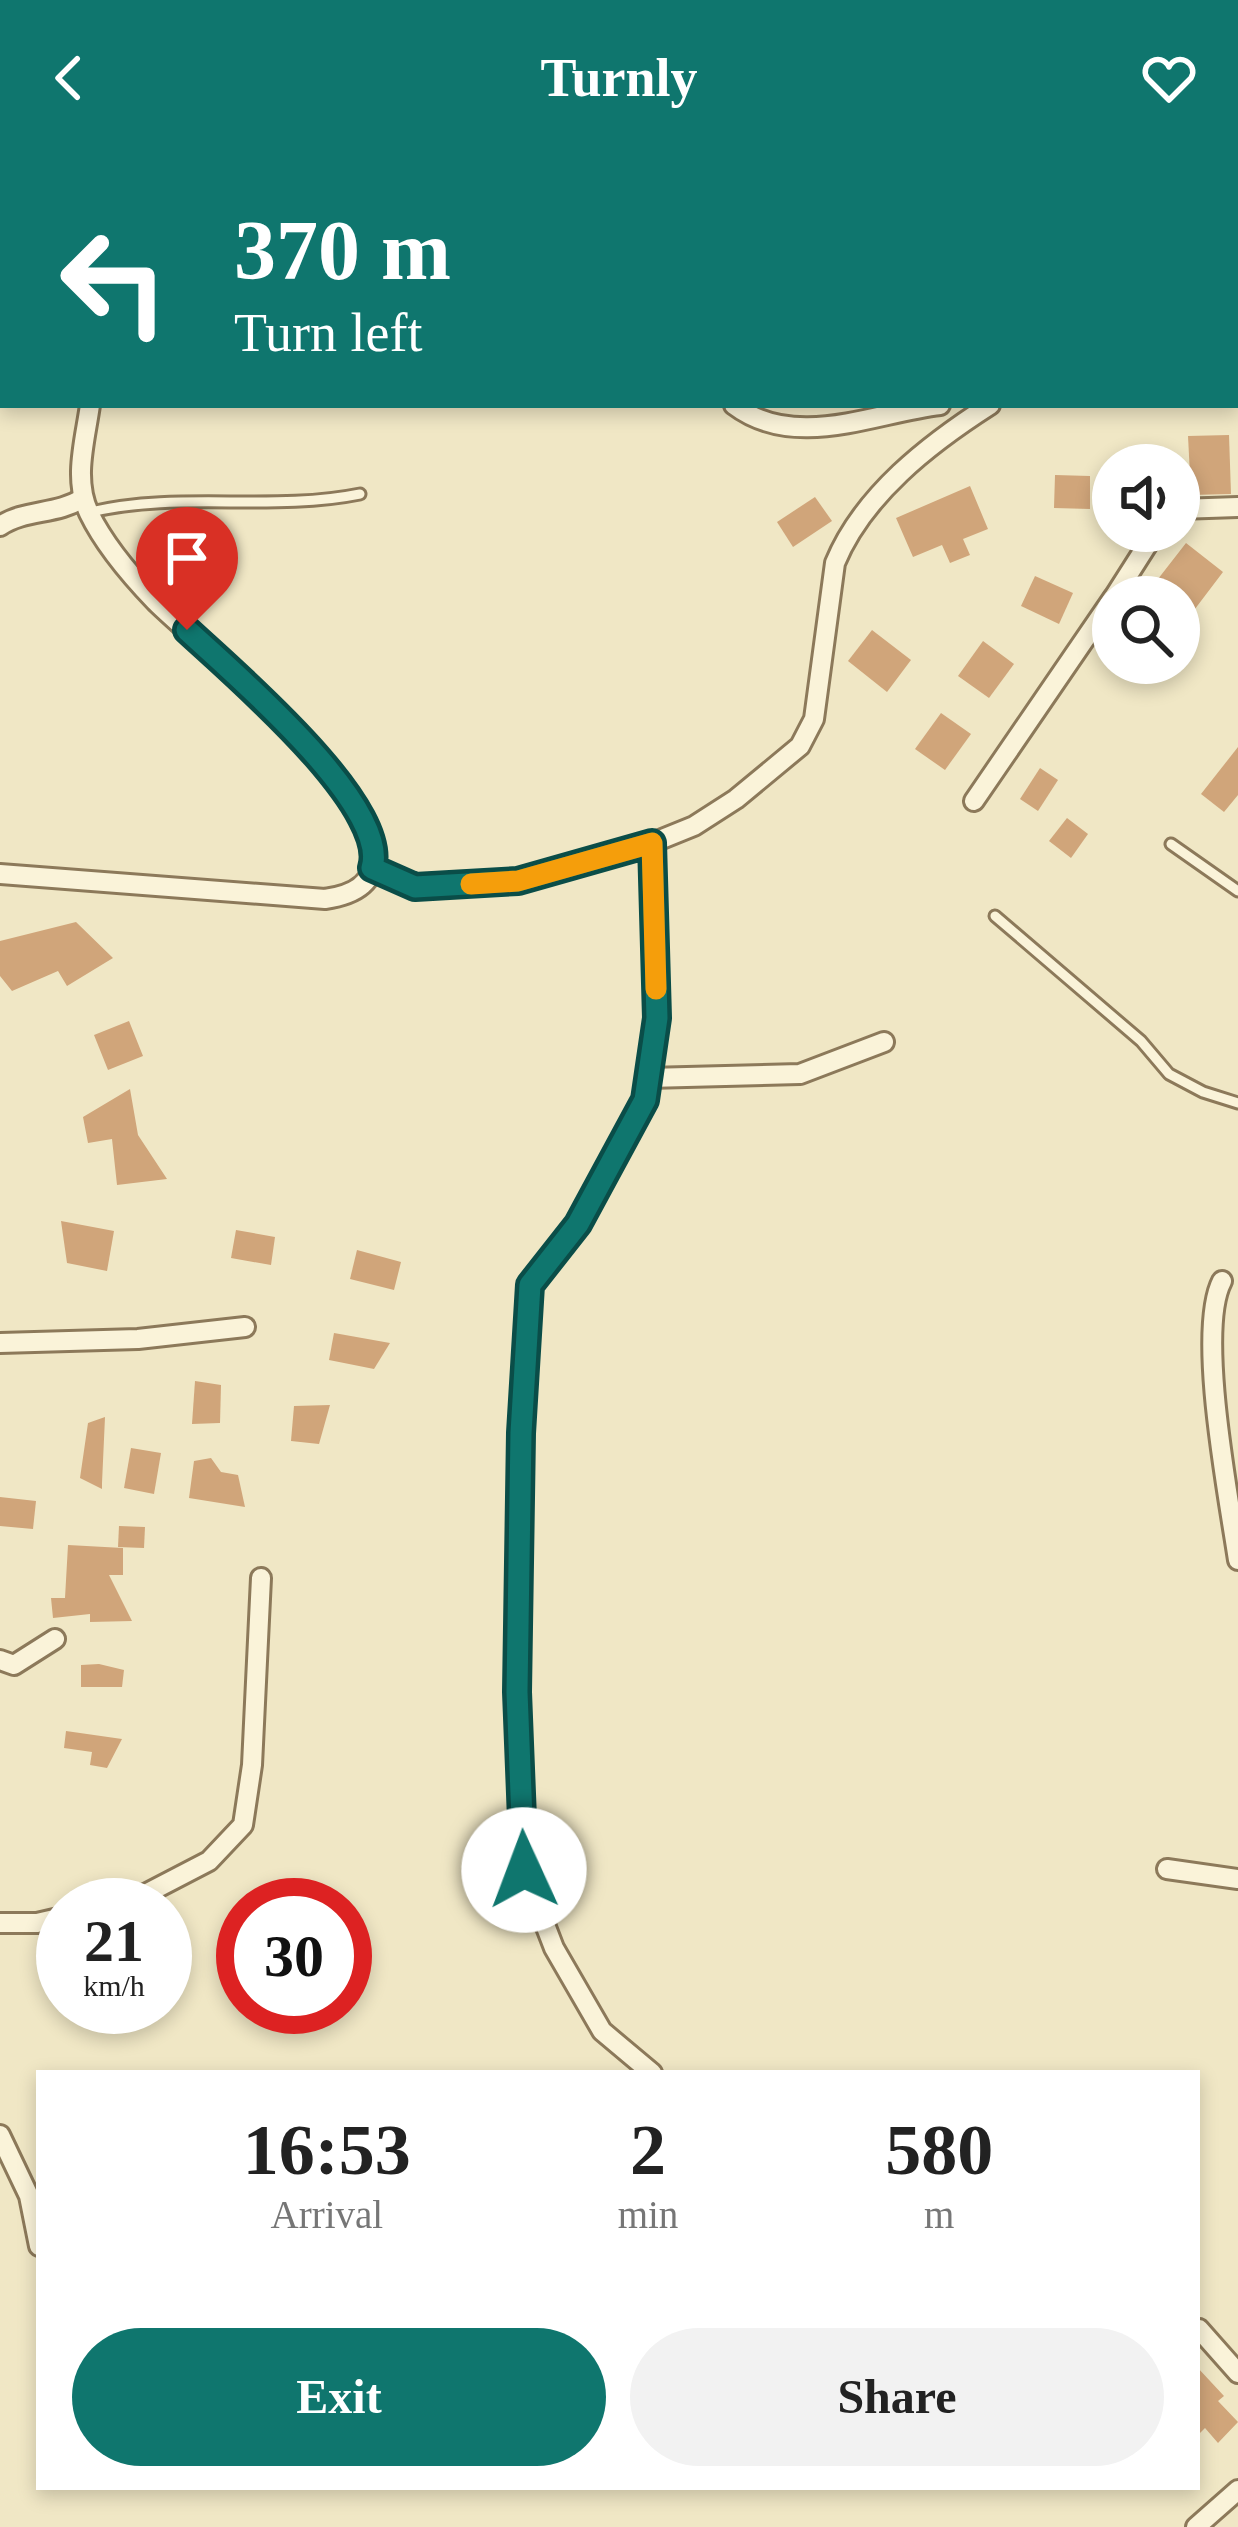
<!DOCTYPE html>
<style>
body{margin:0;font-family:Georgia,serif;background:#f2f2f2;color:#222;height:100vh;display:flex;flex-direction:column;font-size:45px;white-space:nowrap}
*{box-sizing:border-box;margin:0}
p{font-size:39px;color:#767676}
.icon{flex:none;width:66px;height:66px;fill:none;stroke:currentColor;stroke-width:2;stroke-linecap:round;stroke-linejoin:round}
.map{position:relative;flex:1;overflow:hidden}
.sheet{position:absolute;left:36px;top:1914px;width:1164px;height:420px;display:flex;flex-direction:column;background:#fff;border-radius:0px;box-shadow:0 6px 18px #0003}
.sheet>*{flex:none}
.guide{position:absolute;left:0px;top:0px;width:1239px;height:252px;box-shadow:0 6px 18px #0003;background:#0f766e;color:#fff;overflow:hidden}
.controls{position:absolute;left:1092px;top:288px;display:grid;gap:24px}
.controls a{display:grid;place-items:center;width:108px;height:108px;border-radius:50%;background:#fff;box-shadow:0 6px 18px #0003;font-size:60px}
.speed{position:absolute;left:36px;top:1722px;display:flex;gap:24px;font-size:60px;font-weight:700;text-align:center}
.speed>*{display:grid;place-content:center;width:156px;height:156px;border-radius:50%;background:#fff;box-shadow:0 6px 18px #0003;line-height:1}
.speed small{font-size:30px;font-weight:400}
.speed .limit{border:18px solid #d22;background:#fff;color:#111}
.pin{position:absolute;display:grid;place-items:center;width:102px;height:102px;color:#fff;margin:-123px -51px;border-radius:50% 50% 50% 0;rotate:-45deg;box-shadow:0 0 12px #0007}
.pin .icon{rotate:45deg}
.me{position:absolute;width:132px;margin:-66px;rotate:358deg;stroke-linejoin:round;filter:drop-shadow(0 0 9px #0008)}
.turn{display:flex;align-items:center;gap:42px;height:252px;padding:0 36px;font-size:54px}
.turn .icon{width:156px;height:156px;stroke-width:2.5}
.turn b{display:block;font-size:84px;line-height:102px}
.eta{display:flex;justify-content:space-evenly;align-items:center;height:204px;text-align:center}
.eta b{font-size:72px;font-weight:700;line-height:84px}
.button{display:flex;gap:24px;margin-top:auto;padding:24px 36px}
.button a{flex:1;height:138px;border-radius:72px;background:#0f766e;color:#fff;font-size:48px;font-weight:700;line-height:138px;text-align:center}
.button a+a{background:#f2f2f2;color:#222}
header{display:flex;justify-content:space-between;align-items:center;height:156px;padding:0 36px;background:#0f766e;color:#fff;font-size:54px;font-weight:700}
.map>svg:first-child{display:block}
</style>
<header><svg class="icon" aria-label="back" viewBox="0 0 24 24"><path d="M15 5l-7 7 7 7"/></svg>Turnly<svg class="icon" aria-label="heart" viewBox="0 0 24 24"><path d="M12 20l-8-8c-3-5 5-10 8-4 3-6 11-1 8 4z"/></svg></header>
<div class="map">
<svg width="1238" height="2371" viewBox="0 0 1238 2371">
<rect width="100%" height="100%" fill="#f0e7c5"/>
<g fill="#d0a57a">
<path d="M1229,279l2,59 -40,1 -3,-59z"/>
<path d="M1055,319l35,1v33l-36,-1z"/>
<path d="M970,330l18,43 -25,10 7,16 -20,8 -8,-18 -29,12 -17,-39z"/>
<path d="M815,341l17,24 -39,26 -16,-25z"/>
<path d="M1186,387l37,29 -44,58v-33h-35z"/>
<path d="M1035,420l38,17 -14,31 -38,-18z"/>
<path d="M872,474l39,30 -24,32 -39,-31z"/>
<path d="M983,485l31,23 -25,34 -31,-22z"/>
<path d="M941,557l30,21 -26,36 -30,-21z"/>
<path d="M1238,591v48l-14,17 -23,-18z"/>
<path d="M1040,612l18,12 -20,31 -18,-12z"/>
<path d="M1067,662l21,16 -17,24 -22,-17z"/>
<path d="M76,766l37,36 -46,28 -9,-15 -46,20 -12,-15v-35z"/>
<path d="M129,865l14,35 -35,14 -14,-35z"/>
<path d="M130,933l8,46 29,44 -50,6 -5,-46 -24,4 -5,-26z"/>
<path d="M61,1065l53,10 -7,40 -40,-8z"/>
<path d="M236,1074l39,7 -4,28 -40,-7z"/>
<path d="M357,1094l44,12 -7,28 -44,-11z"/>
<path d="M334,1177l56,10 -16,26 -45,-9z"/>
<path d="M195,1225l26,4 -1,38 -28,1z"/>
<path d="M330,1249l-11,39 -28,-3 3,-35z"/>
<path d="M105,1261l-3,66v6l-22,-11 8,-55z"/>
<path d="M131,1292l30,5 -7,41 -30,-6z"/>
<path d="M211,1302l10,14 17,3 7,32 -56,-9 5,-37z"/>
<path d="M0,1341l36,4 -3,28 -33,-3z"/>
<path d="M119,1370l26,1 -1,21 -26,-1z"/>
<path d="M68,1389l55,3v27h-14l23,46 -42,1v-8l-37,4 -2,-20h14z"/>
<path d="M99,1508l25,6 -2,17h-41v-22z"/>
<path d="M66,1575l56,8 -15,29 -17,-3 2,-13 -28,-4z"/>
<path d="M1197,2211l27,29 -6,5 20,21 -20,21 -13,-15 -8,8z"/>
</g>
<g fill="none" stroke-linecap="round" stroke-linejoin="round">
<defs>
<g id="service">
<path d="M91,356c88,-21 180,0 269,-18"/>
<path d="M1171,688l67,47"/>
<path d="M995,760l146,125 28,33 34,18 35,11"/>
</g>
<g id="minor">
<path d="M232,0l5,3"/>
<path d="M943,0v3"/>
<path d="M209,3l1,-3"/>
<path d="M0,113h3"/>
<path d="M1236,169l2,-1"/>
<path d="M734,249c61,46 139,8 206,0"/>
<path d="M1179,353l59,-2"/>
<path d="M0,370c25,-17 57,-11 83,-28"/>
<path d="M1114,441l42,-66"/>
<path d="M974,645l139,-203"/>
<path d="M372,712l43,19 103,-6 134,-38 42,-17 42,-27 64,-53 14,-27 21,-156c28,-68 94,-119 155,-158"/>
<path d="M0,718l325,25c164,-23 -138,-264 -170,-298 -24,-25 -51,-57 -66,-88 -16,-34 -4,-72 1,-108"/>
<path d="M648,922l152,-4 84,-32"/>
<path d="M1222,1125c-26,50 7,218 16,279"/>
<path d="M0,1187l138,-4 107,-12"/>
<path d="M0,1504l14,5 41,-26"/>
<path d="M1167,1713l71,10"/>
<path d="M114,1749l18,-4 77,-40 34,-36 9,-60 9,-187"/>
<path d="M0,1767h37l26,-6"/>
<path d="M652,1917l-50,-42 -48,-83 -30,-78 -7,-178 4,-259 9,-148 48,-61 67,-124 12,-82 -5,-175"/>
<path d="M0,1979l29,61 10,50"/>
<path d="M1199,2173l39,44"/>
<path d="M1196,2371l42,-37"/>
</g>
</defs>
<use href="#service" stroke="#8c795a" stroke-width="15"/>
<use href="#minor" stroke="#8c795a" stroke-width="24"/>
<use href="#service" stroke="#faf3d9" stroke-width="9"/>
<use href="#minor" stroke="#faf3d9" stroke-width="18"/>
</g>
<g fill="none" stroke-linecap="round" stroke-linejoin="round">
<defs>
<path id="route" d="M187,474c44,41 204,176 185,238l43,19 103,-6 134,-38 5,175 -12,82 -67,124 -48,61 -9,148 -4,259 7,178"/>
</defs>
<use href="#route" stroke="#0a4d48" stroke-width="30"/>
<use href="#route" stroke="#0f766e" stroke-width="21"/>
<path stroke="#f59e0b" stroke-width="21" d="M471,728l47,-3 134,-38 4,146"/>
</g>
</svg>
<div class="controls">
<a><svg class="icon" aria-label="sound" viewBox="0 0 24 24"><path d="M4 9h4l5-4v14l-5-4H4zM17 9q2 3 0 6"/></svg></a>
<a><svg class="icon" aria-label="search" viewBox="0 0 24 24"><circle cx="10" cy="10" r="6"/><path d="M15 15l6 6"/></svg></a>
</div>
<div class="speed"><div>21<small>km/h</small></div><div class="limit">30</div></div>
<div class="pin" style="left:187px;top:474px;background:#d93025"><svg class="icon" aria-label="arrive" viewBox="0 0 24 24"><path d="M6 21V4h12l-3 4 3 4H6"/></svg></div>
<svg class="me" style="left:524px;top:1714px" viewBox="-20 -20 40 40"><circle r="19" fill="#fff"/><path d="M0-13L10 11 0 6-10 11z" fill="#0f766e"/></svg>
<div class="guide">
<div class="turn"><svg class="icon" aria-label="left" viewBox="0 0 24 24"><path d="M17 20v-9H6M10 6l-5 5 5 5"/></svg><div><b>370 m</b>Turn left</div></div>
</div>
<section class="sheet">
<div class="eta">
<div><b>16:53</b><p>Arrival</p></div>
<div><b>2</b><p>min</p></div>
<div><b>580</b><p>m</p></div>
</div>
<div class="button"><a>Exit</a><a>Share</a></div>
</section>
</div>
